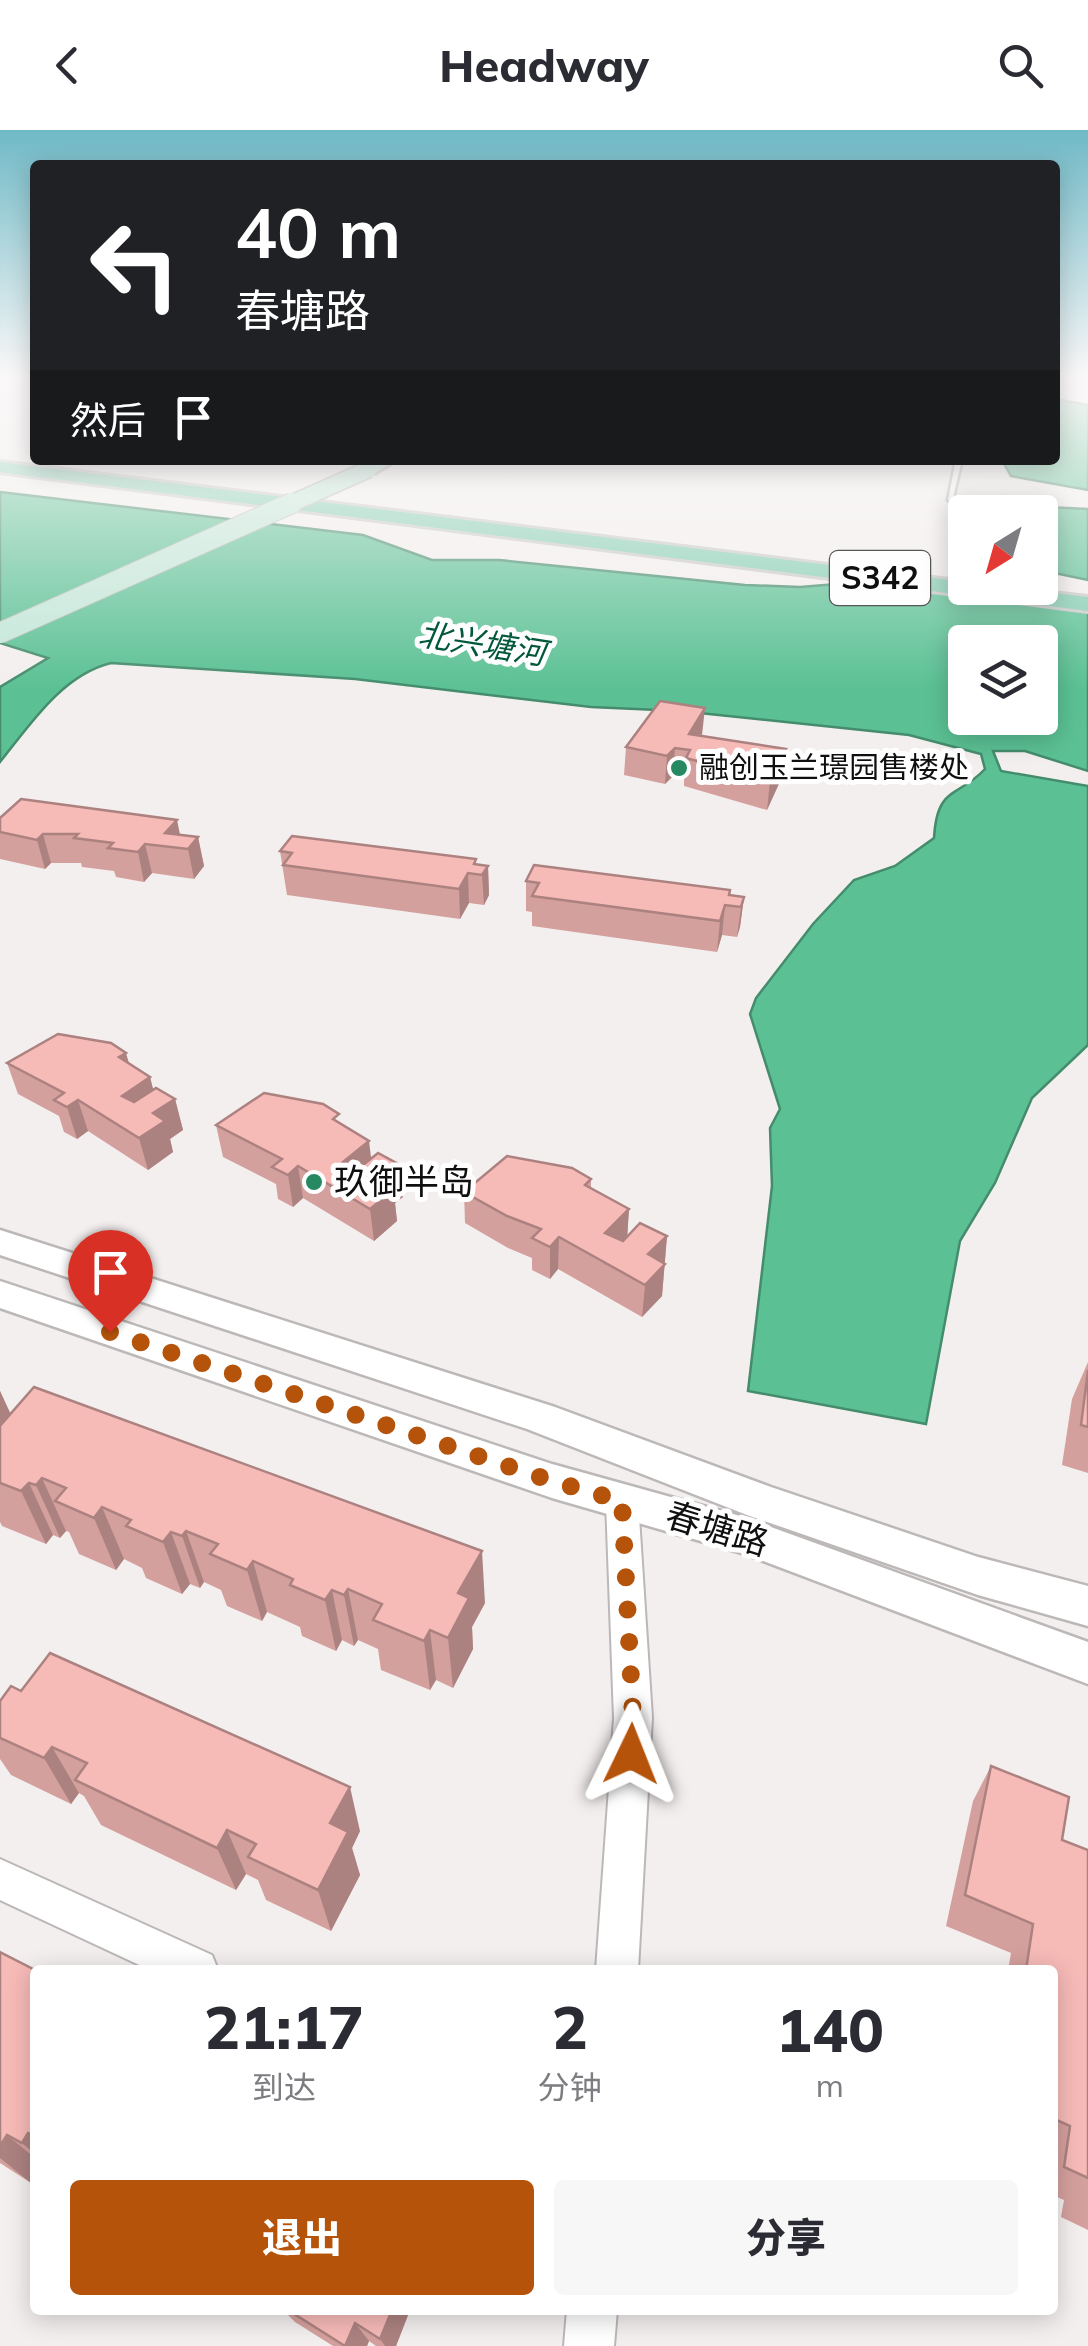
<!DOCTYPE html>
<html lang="zh">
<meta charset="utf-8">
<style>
body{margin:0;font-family:Mulish,"Noto Sans SC",sans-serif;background:#f7f7f7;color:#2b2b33;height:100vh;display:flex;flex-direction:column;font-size:38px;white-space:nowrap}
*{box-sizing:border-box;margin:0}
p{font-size:32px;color:#7c7c81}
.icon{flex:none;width:55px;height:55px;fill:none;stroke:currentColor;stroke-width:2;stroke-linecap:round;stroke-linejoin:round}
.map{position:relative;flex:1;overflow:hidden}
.sheet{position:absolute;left:30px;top:1835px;width:1028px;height:350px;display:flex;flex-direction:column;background:#fff;border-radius:10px;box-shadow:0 5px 25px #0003}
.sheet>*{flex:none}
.hud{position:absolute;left:30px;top:30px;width:1030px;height:305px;border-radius:10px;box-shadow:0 5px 25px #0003;background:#202124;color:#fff;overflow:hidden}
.needle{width:65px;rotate:217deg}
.controls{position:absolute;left:948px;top:365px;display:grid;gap:20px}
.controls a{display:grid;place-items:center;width:110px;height:110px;border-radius:10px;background:#fff;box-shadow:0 5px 25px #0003;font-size:50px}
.pin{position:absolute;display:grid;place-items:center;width:85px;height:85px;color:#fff;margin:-102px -42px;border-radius:50% 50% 50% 0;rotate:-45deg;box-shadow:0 0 10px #0007}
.pin .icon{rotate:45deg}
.me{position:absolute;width:110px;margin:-55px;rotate:2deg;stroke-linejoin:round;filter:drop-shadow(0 0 8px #0008)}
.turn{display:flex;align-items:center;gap:35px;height:210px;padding:0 40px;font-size:45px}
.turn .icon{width:130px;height:130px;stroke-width:2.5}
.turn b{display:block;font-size:70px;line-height:85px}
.then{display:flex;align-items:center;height:95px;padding:0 40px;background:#0003;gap:20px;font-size:38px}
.eta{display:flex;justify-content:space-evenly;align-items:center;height:170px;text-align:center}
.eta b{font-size:60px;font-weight:800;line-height:70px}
.cta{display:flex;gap:20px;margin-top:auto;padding:20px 40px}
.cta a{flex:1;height:115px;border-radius:10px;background:#b45309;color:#fff;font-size:40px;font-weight:800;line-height:115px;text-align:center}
.cta a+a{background:#f7f7f7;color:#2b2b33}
header{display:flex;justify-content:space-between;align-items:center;height:130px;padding:0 40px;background:#fff;font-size:45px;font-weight:800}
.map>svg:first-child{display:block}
</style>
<header><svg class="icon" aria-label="back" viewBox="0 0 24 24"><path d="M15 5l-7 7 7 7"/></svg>Headway<svg class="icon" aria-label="search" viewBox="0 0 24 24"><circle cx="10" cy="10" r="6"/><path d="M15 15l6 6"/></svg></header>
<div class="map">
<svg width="1088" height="2216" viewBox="0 0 1088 2216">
<rect width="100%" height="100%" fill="#f4efef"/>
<g fill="#5bc194" stroke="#448c6c" stroke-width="2.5" fill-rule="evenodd">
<path d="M1055,269l33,6v85l-77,-14 -8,-14 52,-2z"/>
<path d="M0,362l363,43 69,25h67l246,25 55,2 49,-4 99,11 60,-6 80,10v173l-63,-20h-32l8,20 87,15v259l-56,53 -37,85 -35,58 -34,183 -178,-33 24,-205 -2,-58 10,-19 -30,-95 6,-16 57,-74 41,-44 41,-14 39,-28c3,-53 24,-40 51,-69l-4,-15 -72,-19 -229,-24 -89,-4 -236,-28 -244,-16c-49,12 -81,62 -111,99v-75l48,-29 -48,-15zM965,512h75v76h-75z"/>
<path d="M1007,375l81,4v71l-48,-10v-58h-49l3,-6z"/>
</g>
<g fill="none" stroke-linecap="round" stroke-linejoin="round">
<defs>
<path id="service" d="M950,330h7l4,4 -8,34 31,7 21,-8 3,2 -24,10 -36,-9 7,-36z"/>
<g id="minor">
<path d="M622,1357l12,4 4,10 14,217 -14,252h-42l18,-252 -8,-217 4,-10z"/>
<path d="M0,1729l212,96 6,15h-68l-150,-70z"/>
<path d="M567,2180h50l-3,36h-50z"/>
</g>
<g id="tertiary">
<path d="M0,1100l555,177 216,80 207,70 110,29v40l-110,-31 -231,-80 -220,-86 -527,-174z"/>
<path d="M0,1151l552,183 194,54 342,124v42l-346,-131 -190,-55 -552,-190z"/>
</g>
<path id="secondary" d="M375,330h22l-22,13h-12v-8z"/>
<path id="primary" d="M0,332l965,120v6h45l78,9v14l-1088,-139z"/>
</defs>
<use href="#service" stroke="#bcb8b7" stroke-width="5"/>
<use href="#minor" stroke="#bcb8b7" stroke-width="4"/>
<use href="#tertiary" stroke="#bcb8b7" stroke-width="5"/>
<use href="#secondary" stroke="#bcb8b7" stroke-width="5"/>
<use href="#primary" stroke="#cacaca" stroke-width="6"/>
<use href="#service" fill="#fff" fill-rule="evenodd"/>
<use href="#minor" fill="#fff" fill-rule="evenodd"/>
<use href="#tertiary" fill="#fff" fill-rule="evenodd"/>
<use href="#secondary" fill="#c2e7d8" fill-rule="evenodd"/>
<use href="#primary" fill="#84ceb2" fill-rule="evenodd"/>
<defs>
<path id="secondary-bridge-far1" d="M286,376l83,-37"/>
<path id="secondary-bridge" d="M0,503l292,-130"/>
</defs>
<use href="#secondary-bridge-far1" stroke="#bcb8b7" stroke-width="19" stroke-linecap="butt"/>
<use href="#secondary-bridge" stroke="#bcb8b7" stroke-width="22" stroke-linecap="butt"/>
<use href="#secondary-bridge-far1" stroke="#c2e7d8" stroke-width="16"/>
<use href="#secondary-bridge" stroke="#c2e7d8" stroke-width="20"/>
</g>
<g fill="#d4a09d">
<path d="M702,606l84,13 -4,28 -15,33 -83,-24v-8l-11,-2 -8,8 -41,-9 2,-28z"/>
<path d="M0,688l198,19 6,29 -10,13 -42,-6 -8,9 -28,-5 -2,-6 -32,-4 -1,-4h-30l-6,6 -45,-10z"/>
<path d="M280,721l208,15 1,29 -5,10 -15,-2 -9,16 -173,-24z"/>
<path d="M526,751l218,16 -4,30 -3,10 -15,-2 -5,17 -185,-26v-14l-6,-1z"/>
<path d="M7,933l123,1 20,13 3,12 22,10 8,31 -13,9 3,13 -25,18 -60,-39 -11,8 -13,-7 -5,-16 -41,-22z"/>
<path d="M341,994l31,34 28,7 3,32 -8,6 2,18 -23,20 -71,-43 -10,9 -15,-8 -2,-15 -53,-27 -7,-32z"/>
<path d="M591,1049v9l38,21 -2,27h40l-5,60 -20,21 -84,-48 -8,10 -18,-9v-12l-24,-10 -43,-25 -1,-31z"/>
<path d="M1088,1232v111l-26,-8 10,-66z"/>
<path d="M0,1261l10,23 475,189 -13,24 1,22 -20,39 -17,-8 -6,10 -49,-20 -3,-21 -20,-9 -4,6 -12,-6 -6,11 -34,-15 -2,-9 -33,-15 -5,9 -35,-15 -6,-16 -17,-8 -4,6 -10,-4 -8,10 -36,-16 -4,-10 -18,-9 -8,11 -37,-16 -10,-22 -3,-1 -6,7 -7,-3 -7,9 -44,-18 -2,-4z"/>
<path d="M21,1561l339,140 -8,17 8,27 -29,56 -65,-31 -8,-20 -12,-6 -10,16 -135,-65 -17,-29 -5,-3 -8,11 -60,-29 -11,-16v-58z"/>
<path d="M991,1636l71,74 26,10v380l-27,-13 3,-17 -12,-5v-225h-44l3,-17 -65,-27 27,-125z"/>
<path d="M0,1822l35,18v207l-4,6 -31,-20z"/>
<path d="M283,2180h127l-14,36h-20l-7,-5 -2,5h-34l-38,-24z"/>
</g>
<g fill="#ac8280">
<path d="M705,578l-3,27 -13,-1z"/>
<path d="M675,618l-2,28 -8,8 2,-28z"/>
<path d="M786,619l-4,28 -15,33 3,-29z"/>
<path d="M177,690l6,29 -18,-16z"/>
<path d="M43,704l8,29 -6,6 -8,-29z"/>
<path d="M198,707l6,29 -10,13 -6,-30z"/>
<path d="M145,714l7,29 -8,9 -6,-30z"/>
<path d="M488,736l1,29 -5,10 -2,-30z"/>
<path d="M468,743l1,30 -9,16 -1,-30z"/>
<path d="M744,767l-4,30 -3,10 4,-30z"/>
<path d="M725,775l-3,30 -5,17 3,-31z"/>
<path d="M126,923l9,31 -16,-27z"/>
<path d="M150,947l8,32 -27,18 -9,-31z"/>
<path d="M175,969l8,31 -13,9 3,13 -25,18 -9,-32 14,-25z"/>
<path d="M78,970l10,31 -11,8 -10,-32z"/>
<path d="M369,1011l4,32 -26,21 -4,-32z"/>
<path d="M400,1035l3,32 -8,6 2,18 -23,20 -4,-32 9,-28z"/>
<path d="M298,1036l5,32 -10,9 -5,-32z"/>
<path d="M629,1079l-2,32 -23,24 1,-32z"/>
<path d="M667,1106l-5,60 -20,21 6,-63z"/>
<path d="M559,1107l-1,32 -8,10v-32z"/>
<path d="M0,1261l20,43 -20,21z"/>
<path d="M42,1348l24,53 -6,7 -24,-53z"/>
<path d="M29,1353l24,52 -7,9 -25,-53z"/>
<path d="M102,1377l22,52 -8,11 -22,-52z"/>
<path d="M186,1401l18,51 -4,6 -18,-52z"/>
<path d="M171,1402l19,52 -8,10 -19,-52z"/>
<path d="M482,1421l3,52 -13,24 1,22 -20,39 -5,-50 10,-45z"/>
<path d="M253,1431l14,51 -5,9 -15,-51z"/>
<path d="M348,1459l10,51 -4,6 -10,-51z"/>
<path d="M332,1460l10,50 -6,11 -11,-51z"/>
<path d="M430,1500l6,50 -6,10 -6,-49z"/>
<path d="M52,1617l27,46 -8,11 -27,-46z"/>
<path d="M350,1657l10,44 -8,17 8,27 -29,56 -13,-41 12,-67z"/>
<path d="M227,1700l19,44 -10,16 -19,-42z"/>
<path d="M28,2003l7,6v15l-13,-11z"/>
<path d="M7,2005l28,23v19l-4,6 -31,-25v-12z"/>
<path d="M392,2180h18l-14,36h-11l-5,-7z"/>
<path d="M355,2193l14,18 -2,5h-22z"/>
</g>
<g fill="#f6bab7" stroke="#ac8280" stroke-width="2.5">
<path d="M660,571l45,7 -16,26 97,15 -16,32 -84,-23 4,-8 -15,-2 -8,8 -41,-9z"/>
<path d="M21,669l156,21 -12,13 33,4 -10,12 -43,-5 -7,8 -30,-4 5,-5 -39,-5 4,-4h-35l-6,6 -37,-8v-14z"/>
<path d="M292,706l184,23 -2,5 14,2 -6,9 -14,-2 -9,16 -176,-24 9,-12 -12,-2z"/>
<path d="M534,735l196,25 -1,5 15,2 -3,10 -16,-2 -5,16 -188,-25 7,-13 -13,-2z"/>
<path d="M58,904l53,9 15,10 -7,4 31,20 -28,19 12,6 22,-14 19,11 -22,14 12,8 -26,17 -61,-38 -11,7 -13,-7 10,-7 -57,-30z"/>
<path d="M264,963l59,11 16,10 -6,5 36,22 -26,21 15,7 20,-16 22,12 -21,16 15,9 -24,19 -72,-43 -10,9 -16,-8 10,-8 -66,-34z"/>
<path d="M507,1026l65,12 19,11 -6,6 44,24 -24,24 18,8 17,-18 27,13 -19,18 17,10 -20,21 -86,-48 -9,10 -18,-9 9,-9 -34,-13 -43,-24z"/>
<path d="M1088,1240v57l-7,-2z"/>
<path d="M34,1257l448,164 -24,42 11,5 -21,40 -18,-8 -6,11 -51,-21 9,-16 -34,-15 -4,6 -12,-5 -7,10 -35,-15 3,-6 -40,-18 -6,9 -37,-16 8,-10 -32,-13 -4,5 -11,-4 -8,10 -37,-16 5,-6 -29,-13 -8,11 -39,-17 11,-13 -24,-10 -6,7 -7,-2 -8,8 -21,-8v-57z"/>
<path d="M50,1523l300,134 -20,36 18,9 -30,58 -70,-33 8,-13 -29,-14 -10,18 -142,-68 12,-17 -35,-16 -8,11 -44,-20v-37l11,-15 10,5z"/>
<path d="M991,1636l78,31 -7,43 26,10v328l-24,-11 6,-41 -18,-8v-148h-26l7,-46 -68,-29z"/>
<path d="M0,1822l35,18v167l-7,-4 -6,10 -15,-8 -7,11z"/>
<path d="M288,2180h104l-12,29 -25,-16 -10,23z"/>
</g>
<linearGradient id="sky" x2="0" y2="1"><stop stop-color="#6fb9c6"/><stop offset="0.44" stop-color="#faf8f8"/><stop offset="1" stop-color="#faf8f8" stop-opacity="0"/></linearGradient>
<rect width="1088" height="558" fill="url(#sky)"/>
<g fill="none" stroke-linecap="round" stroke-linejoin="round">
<path stroke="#b45309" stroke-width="18" stroke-dasharray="0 32.4" d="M110,1202l442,149 70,20 11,217 -2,36"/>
</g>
<g fill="#268962" stroke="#fffefe" stroke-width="4">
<circle cx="679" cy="638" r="10"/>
<circle cx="314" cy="1052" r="10"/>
</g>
<g text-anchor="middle" stroke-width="10" stroke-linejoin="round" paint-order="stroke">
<g font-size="30" fill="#100f0f" stroke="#fffefe" text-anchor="start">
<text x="699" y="648">融创玉兰璟园售楼处</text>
</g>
<rect fill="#fffefe" stroke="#585757" stroke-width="2.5" x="830" y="421" width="100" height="54" rx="8"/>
<g font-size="32" font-weight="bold" fill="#100f0f">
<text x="880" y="459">S342</text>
</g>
<g font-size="32" font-style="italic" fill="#02583c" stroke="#fffefe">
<text transform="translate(482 514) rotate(9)" y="11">北兴塘河</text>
</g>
<g font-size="35" fill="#100f0f" stroke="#fffefe" text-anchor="start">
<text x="334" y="1064">玖御半岛</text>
</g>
<g font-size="35" fill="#100f0f" stroke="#fffefe">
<text transform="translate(717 1399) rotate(17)" y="12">春塘路</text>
</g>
</g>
</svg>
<div class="controls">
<a><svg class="needle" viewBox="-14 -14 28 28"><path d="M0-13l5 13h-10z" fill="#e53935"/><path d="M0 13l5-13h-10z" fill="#7c7c81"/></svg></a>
<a><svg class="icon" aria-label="layers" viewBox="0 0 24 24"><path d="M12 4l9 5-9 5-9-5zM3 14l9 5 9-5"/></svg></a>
</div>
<div class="pin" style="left:110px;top:1202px;background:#d93025"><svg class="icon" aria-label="arrive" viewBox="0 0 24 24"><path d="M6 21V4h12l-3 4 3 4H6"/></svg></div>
<svg class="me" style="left:631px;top:1624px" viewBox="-20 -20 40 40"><path d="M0-17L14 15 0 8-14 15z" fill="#b45309" stroke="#fff" stroke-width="4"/></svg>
<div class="hud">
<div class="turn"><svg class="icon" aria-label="left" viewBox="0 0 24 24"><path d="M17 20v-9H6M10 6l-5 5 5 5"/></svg><div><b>40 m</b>春塘路</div></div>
<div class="then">然后<svg class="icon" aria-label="arrive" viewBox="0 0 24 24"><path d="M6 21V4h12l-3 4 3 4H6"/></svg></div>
</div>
<section class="sheet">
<div class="eta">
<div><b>21:17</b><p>到达</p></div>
<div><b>2</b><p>分钟</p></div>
<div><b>140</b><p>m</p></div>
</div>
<div class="cta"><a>退出</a><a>分享</a></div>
</section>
</div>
